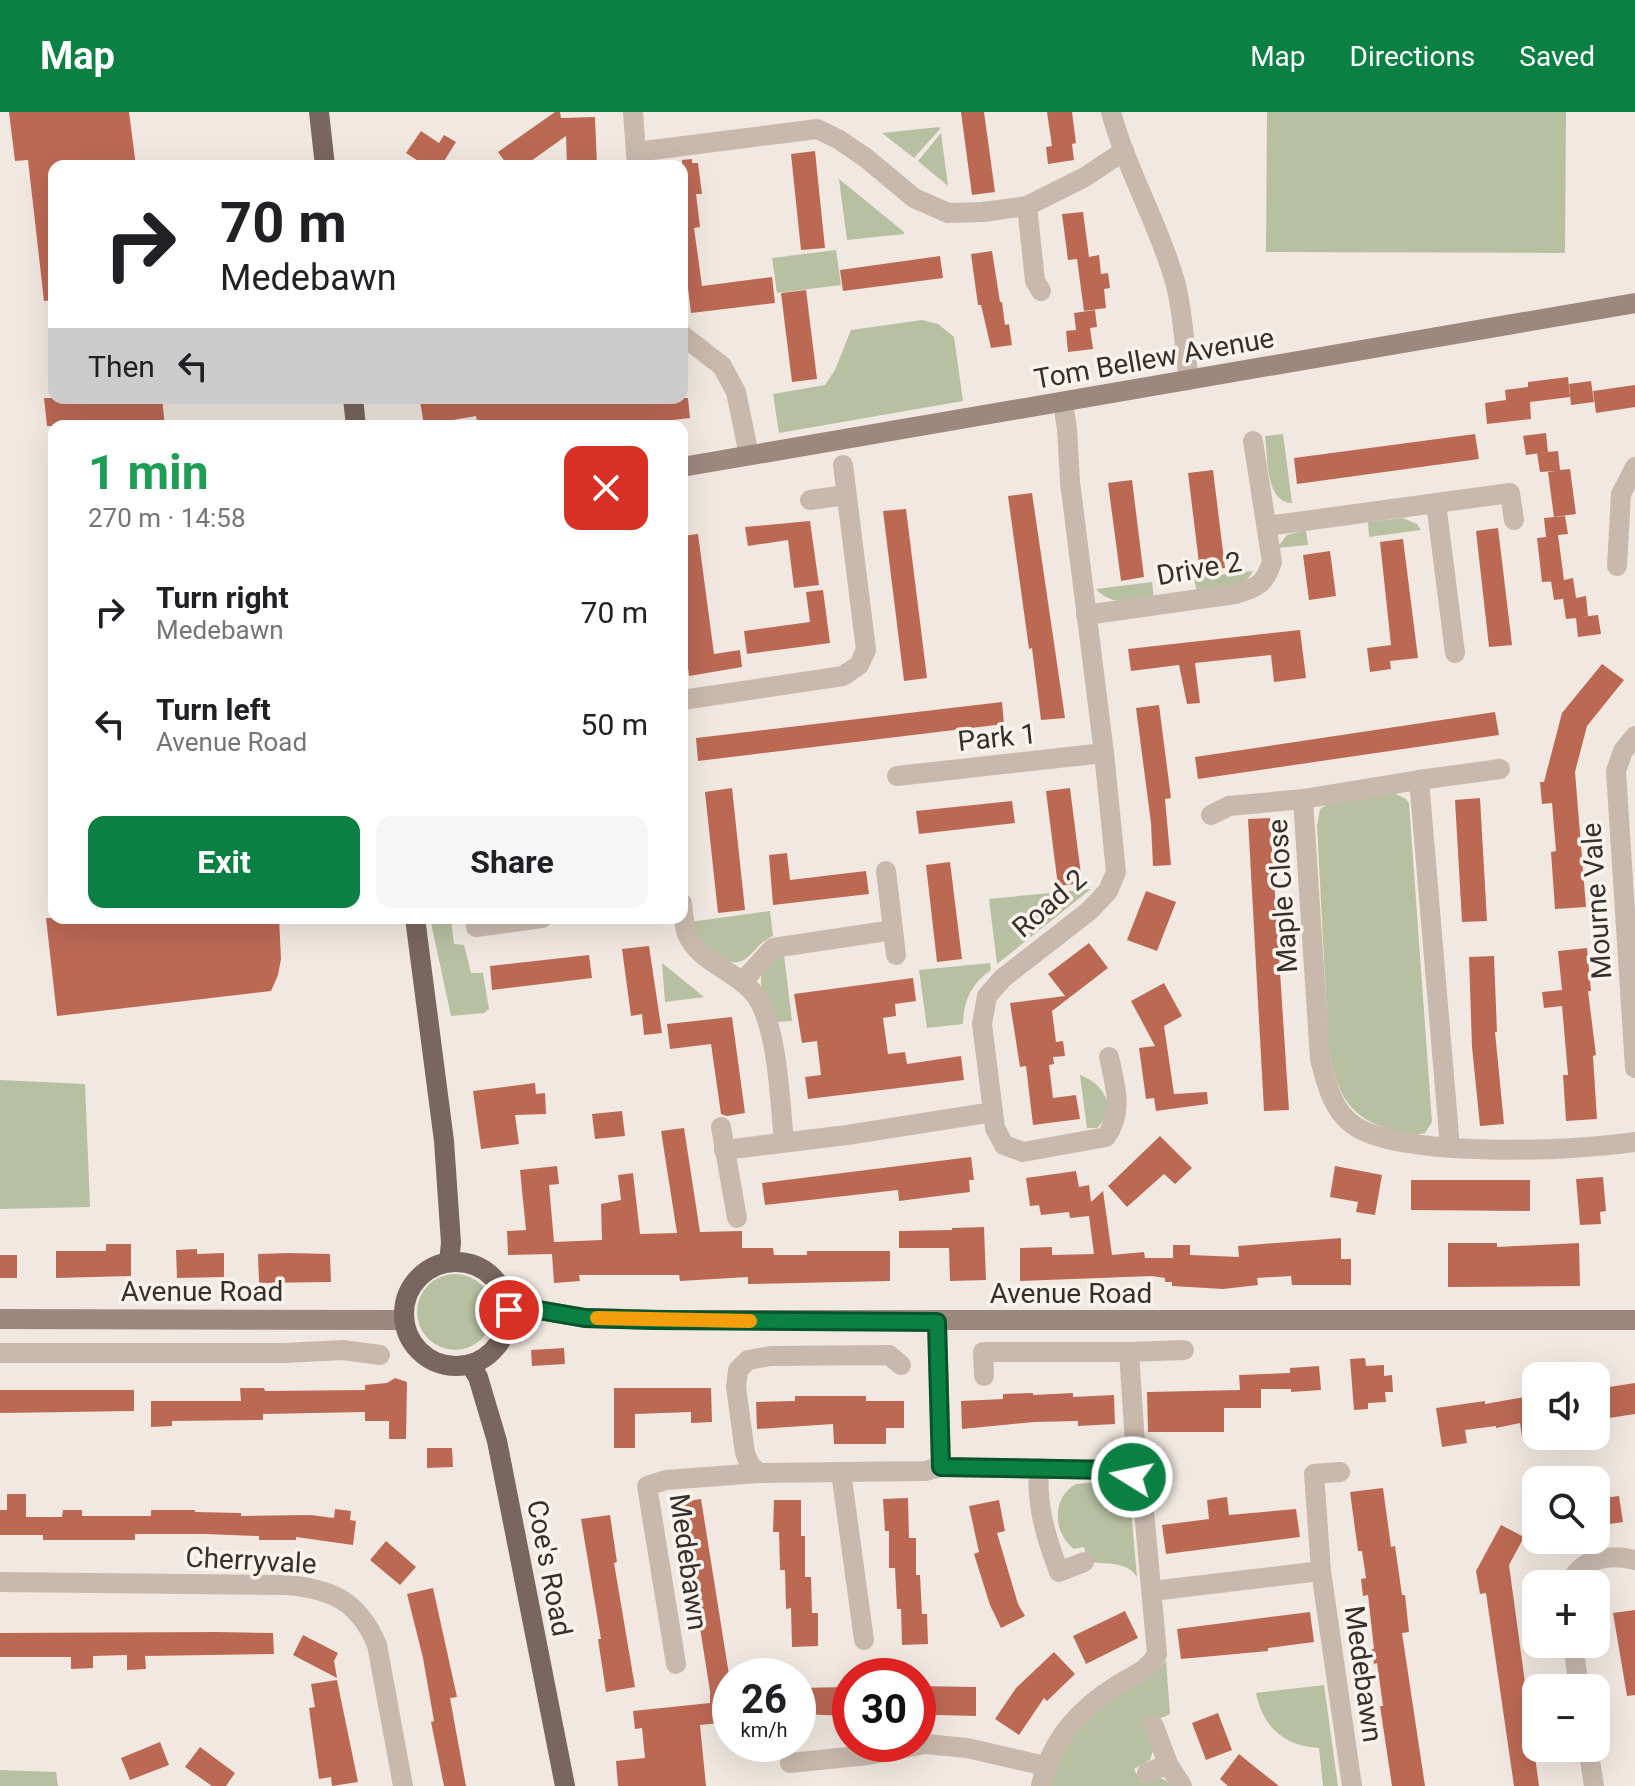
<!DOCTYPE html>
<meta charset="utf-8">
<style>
body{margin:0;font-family:Roboto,sans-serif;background:#f6f6f6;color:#202124;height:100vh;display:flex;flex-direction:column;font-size:30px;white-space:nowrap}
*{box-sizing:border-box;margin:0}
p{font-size:26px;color:#757577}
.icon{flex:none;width:44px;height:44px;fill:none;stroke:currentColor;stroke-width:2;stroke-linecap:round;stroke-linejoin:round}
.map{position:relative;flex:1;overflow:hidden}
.side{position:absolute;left:48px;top:308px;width:640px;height:504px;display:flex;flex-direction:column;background:#fff;border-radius:16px;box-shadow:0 8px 32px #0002}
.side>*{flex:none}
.banner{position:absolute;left:48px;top:48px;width:640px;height:244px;border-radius:16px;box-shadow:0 8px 32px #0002;background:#fff;color:#202124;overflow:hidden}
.tools{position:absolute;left:1522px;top:1250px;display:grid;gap:16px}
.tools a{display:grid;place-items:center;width:88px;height:88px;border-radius:16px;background:#fff;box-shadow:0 8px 32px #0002;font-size:40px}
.speed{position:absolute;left:712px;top:1546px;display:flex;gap:16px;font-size:40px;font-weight:700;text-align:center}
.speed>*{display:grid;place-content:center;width:104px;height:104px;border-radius:50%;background:#fff;box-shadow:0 8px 32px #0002;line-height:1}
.speed small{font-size:20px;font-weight:400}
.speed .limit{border:12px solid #d22;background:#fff;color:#111}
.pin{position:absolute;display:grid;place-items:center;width:68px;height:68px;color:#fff;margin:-34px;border:4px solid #fff;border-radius:50%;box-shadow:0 2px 8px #0007}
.me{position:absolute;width:88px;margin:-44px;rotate:280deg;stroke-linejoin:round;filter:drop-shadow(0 0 6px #0008)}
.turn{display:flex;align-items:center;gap:28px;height:168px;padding:0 40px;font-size:36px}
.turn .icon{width:104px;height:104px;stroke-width:2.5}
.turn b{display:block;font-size:56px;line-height:68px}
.then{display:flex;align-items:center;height:76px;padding:0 40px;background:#0003;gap:16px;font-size:30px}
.round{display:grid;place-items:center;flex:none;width:84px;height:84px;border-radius:16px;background:#f6f6f6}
.summary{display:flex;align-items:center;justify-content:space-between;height:136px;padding:0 40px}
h1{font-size:48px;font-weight:700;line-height:60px;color:#1e9e55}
.primary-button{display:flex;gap:16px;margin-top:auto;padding:16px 40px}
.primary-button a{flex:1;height:92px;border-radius:16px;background:#0b8043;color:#fff;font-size:32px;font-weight:700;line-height:92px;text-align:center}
.primary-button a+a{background:#f6f6f6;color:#202124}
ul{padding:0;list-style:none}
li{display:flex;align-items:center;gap:24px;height:112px;padding:0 40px}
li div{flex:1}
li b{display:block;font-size:30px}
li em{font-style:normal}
header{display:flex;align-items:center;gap:48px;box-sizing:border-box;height:112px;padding:0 40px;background:#0b8043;color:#fff}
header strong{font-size:38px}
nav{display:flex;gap:44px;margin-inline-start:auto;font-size:28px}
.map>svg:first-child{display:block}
</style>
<header>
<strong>Map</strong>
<nav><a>Map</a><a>Directions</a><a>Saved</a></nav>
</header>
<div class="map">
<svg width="1635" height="1674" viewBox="0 0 1635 1674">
<rect width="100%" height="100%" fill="#f1e9e1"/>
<g fill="#b7c0a1">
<path d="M1267,0h299l-1,141 -299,-1z"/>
<path d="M939,15l1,2 -26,29 -32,-25z"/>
<path d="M941,21l7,53 -30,-25z"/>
<path d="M839,67l65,53v2l-57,6z"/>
<path d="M836,138l5,35 -64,8 -5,-35z"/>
<path d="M922,208l16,4 16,13 9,64 -184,32 -6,-39 52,-9 10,-15 16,-40z"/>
<path d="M1283,322l9,69c-27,-1 -24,-46 -27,-67z"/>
<path d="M1403,406l14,6 4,6 -52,7 -1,-15z"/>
<path d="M1306,418l2,15 -31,3 10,-13z"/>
<path d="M1253,459c-9,20 -36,19 -56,22l-3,-15z"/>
<path d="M1152,470l2,17c-22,2 -41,8 -58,-10z"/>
<path d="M1394,681l12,6 3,4 23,319 -7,11c-17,4 -27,1 -43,-6 -37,-14 -44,-37 -53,-73l-12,-228 3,-17 8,-5z"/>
<path d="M1091,777l-94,75 -8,-65z"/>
<path d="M770,799l3,25c-12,5 -16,13 -25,21 -22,19 -49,-18 -58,-35z"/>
<path d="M430,806h32l-11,2 3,24 10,1 7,28h12l6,36 -5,4 -33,3z"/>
<path d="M784,843l8,66 -15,1c-1,-13 -8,-17 -13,-28 -9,-19 3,-34 20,-39z"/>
<path d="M662,851l42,34 -39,5z"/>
<path d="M990,851l1,7c-20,14 -27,30 -28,54l-36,4 -8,-58z"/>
<path d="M1080,963c23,8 39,33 17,53h-10z"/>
<path d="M0,968l85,4 5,123 -90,2z"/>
<circle cx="455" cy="1200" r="38"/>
<path d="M1076,1372c20,-2 41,-5 54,14l7,79c-10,-16 -32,-13 -49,-15l-4,-15 -10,2c-22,-17 -22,-52 2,-65z"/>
<path d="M1166,1548l4,54 -26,12 9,25 -3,9 -16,9 7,13c13,-4 21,-8 30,4h-124c3,-16 25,-60 37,-71 24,-22 63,-28 82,-55z"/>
<path d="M1324,1573l14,101h-15l-4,-38c-34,-2 -56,-20 -63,-55z"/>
<path d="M0,1658l56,2 2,14h-58z"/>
</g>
<g fill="#bc6954">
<path d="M9,0h120l7,54h-82v134l-10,1 -16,-141 -13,1z"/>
<path d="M555,0h5l1,6 34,-1 2,49h-30l-1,-30 -42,30h-16l-10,-14z"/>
<path d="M961,0h23l11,80 -23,3z"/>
<path d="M1047,0h25l4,31 -4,1 2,16 -26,4 -2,-17 6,-1z"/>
<path d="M421,19l18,12 5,-8 12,7 -15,24h-15l-20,-13z"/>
<path d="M815,39l10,97 -24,2 -10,-96z"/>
<path d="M692,47v4h6l4,31h-6l4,33 -6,1 8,58 70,-9 3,26 -84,10 -6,-50 -3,1v-104z"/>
<path d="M1083,100l6,45 10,-2 2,19 7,-1 2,15 -6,1 2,19 -22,3 -7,-52 -9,1 -6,-46z"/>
<path d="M992,139l8,51h2l3,23 4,-1 3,21 -21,3 -10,-43h-3l-7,-51z"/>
<path d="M940,144l3,22 -100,13 -3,-21z"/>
<path d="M806,178l11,89 -25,3 -11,-89z"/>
<path d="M1095,198l2,17 -7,1 3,21 -25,3 -2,-21 10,-1 -2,-17z"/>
<path d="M1568,265l2,20 -40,5 1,17 -44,5 -2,-21 21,-3 -1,-10 23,-3v-5z"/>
<path d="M1591,269l3,21 -23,3 -2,-21z"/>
<path d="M1635,273v22l-39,6 -3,-22z"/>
<path d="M44,286h118l3,28h-118z"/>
<path d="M437,286h251l2,20 -34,4v4h-148v-4l-30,4 -2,-10 -52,9 -4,-24z"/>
<path d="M1546,321l2,19 -22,3 -3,-19z"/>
<path d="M1475,322l4,25 -182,25 -3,-26z"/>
<path d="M1558,339l2,19 10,-1 6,45 -22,3 -6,-45 8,-1 -16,1 -3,-19z"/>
<path d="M1213,358l12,98 -25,3 -12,-98z"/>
<path d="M1132,368l12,97 -23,4 -13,-98z"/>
<path d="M1032,381l33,225 -24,2 -9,-72 -3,1 -21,-153z"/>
<path d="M906,397l21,169 -23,3 -21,-170z"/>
<path d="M1565,404l3,18 -10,1 6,45 9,-2 3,20 10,-2 2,20 -7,1 17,-2 3,19 -23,3 -2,-19 -10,1 -3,-20 8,-1 -17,2 -3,-19h6l-15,1 -5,-44 9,-1 -2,-19z"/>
<path d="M810,409l9,64 -25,3 -6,-48 -40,6 -3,-19z"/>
<path d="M1498,416l14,117 -23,2 -13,-116z"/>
<path d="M698,422l16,120 26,-4 2,17 -53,9 -7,-53v-87z"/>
<path d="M1403,427l15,119 -28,3 1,8 -21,3 -3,-24 24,-3 -11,-103z"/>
<path d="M1330,439l6,45 -27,4 -6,-45z"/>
<path d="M823,478l7,53 -83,11 -3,-23 66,-9 -4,-30z"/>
<path d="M1300,518l6,48 -32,4 -3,-27 -76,8 5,40 -13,1 -8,-39 -48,6 -3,-22z"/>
<path d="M1602,552l22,16 -37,46 -12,46 11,135 -31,2 -4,-57 5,-1 -4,-48 -10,1 -2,-22h4l18,-69z"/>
<path d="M1002,590l2,22 -306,37 -2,-23z"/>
<path d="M1159,593l12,93 -6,1 6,66 -18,1 -2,-43 -15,-115z"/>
<path d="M1495,600l4,23 -301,44 -3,-22z"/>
<path d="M732,676l13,122 -27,3 -13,-121z"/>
<path d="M1070,676l12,95 -24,3 -12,-95z"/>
<path d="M1480,686l7,123 -25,1 -7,-122z"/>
<path d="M1012,689l3,22 -96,11 -3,-23z"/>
<path d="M1270,706l19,292 -25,1 -16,-292z"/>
<path d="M787,741l3,27 76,-9 3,23 -96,11 -4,-50z"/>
<path d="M950,750l12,97 -25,3 -11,-97z"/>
<path d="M1146,779l30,11 -19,49 -30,-11z"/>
<path d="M46,806h233l2,41 -3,16 -7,16 -214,25z"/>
<path d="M1089,831l19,25 -56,43 4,31 7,-1 2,15 -12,1 1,7 -5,1 4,33 23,-3 4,24 -47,6 -7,-59 -6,1 -10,-64 55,-7 -17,-22z"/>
<path d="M649,834l13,87 -18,2 -2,-21 -11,2 -9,-67z"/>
<path d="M1587,836l4,43h-3l8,64 -3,1 4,63 -31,2 -3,-46h5l-6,-69 -18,2 -2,-16 20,-2 -4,-39z"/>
<path d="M589,843l3,23 -100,12 -2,-24z"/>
<path d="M1494,844l3,76h-2l9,92 -24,2 -8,-79 -3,-90z"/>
<path d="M913,866l3,23 -21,3 1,12 -13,2 5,36 17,-2 2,12 54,-8 3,24 -156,19 -3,-22 16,-2 -4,-34 -15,2 -8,-49z"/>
<path d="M1164,871l18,33 -18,10 10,68 33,-2 1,12 -52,7 -2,-13 -8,1 -7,-51 16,-2 -24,-45z"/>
<path d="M732,905l13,96 -18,3 -6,-2 -10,-70 -41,5 -3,-25z"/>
<path d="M535,971l1,11 9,-1 1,21 -31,1 4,29 -38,5 -8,-58z"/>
<path d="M622,999l3,25 -30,3 -3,-25z"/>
<path d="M684,1016l16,104 42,-1v17h31l1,7h33v-4h83v30l-142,3v-7l-68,4 -1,-6h-100l1,6 -26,2 -2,-29 -44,1 -1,-24 19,-1 -6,-60 37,-4 2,18 -10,1 5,57 48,-2 -1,-36 20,-4 -3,-25 15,-2 7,61 37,-1 -16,-102z"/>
<path d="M1160,1024l32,32 -17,16 -11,-10 -37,33 -19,-21z"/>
<path d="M971,1045l3,23h-5l1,12 -71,9 -1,-11 -133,15 -3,-22z"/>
<path d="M1335,1054l47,9 -7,40 -19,-3 2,-10 -28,-5z"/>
<path d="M1076,1059l3,16 10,-2 2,17 12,-11 9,64 32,-3 1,6h28v-13h17v10l49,2 -1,-11 103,-8v21h10v26h-59l-1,-9 -34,2 1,7 -35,4 -51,-3v-4h-7v-4l-13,-2 -132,5v-33l32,-1v8l42,-1 -5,-38 -19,2 -1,-6 -28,3 -2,-10 -9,1 -4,-28z"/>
<path d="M1603,1065l3,34 -6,1 1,12 -21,1 -4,-46z"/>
<path d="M1411,1068h119v31l-119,-1z"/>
<path d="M984,1115l2,53 -36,1 -1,-33h-50v-17l53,-1v-2z"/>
<path d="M1448,1131h49v4l82,-4 1,43 -132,1z"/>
<path d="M106,1132h25v32l-75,2v-27h50z"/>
<path d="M197,1137v5l27,-1v24l-47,1 -1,-28z"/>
<path d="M289,1141l41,1 1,28 -72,1 -1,-29z"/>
<rect x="0" y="1143" width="17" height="23"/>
<path d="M564,1236l1,16 -33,2 -1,-16z"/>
<path d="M1365,1246l1,8 18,-1v11l8,-1 1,17h-8l1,10 -18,1v6l-14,1 -4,-51z"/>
<path d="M1319,1254l2,24 -30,2v-3h-30v19h-37v24h-76l-1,-40 93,-2 -1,-15 51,-2v-5z"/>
<path d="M395,1266l12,4 -1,57h-17v-18h-24v-9l-102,2v6l-91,1v5l-21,1v-26h90l-1,-13h24l1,3 100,-1v-5l22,-2z"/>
<path d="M1635,1271v31l-39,6v-31z"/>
<path d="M614,1276h97l1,34 -21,1v-11l-56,2v34h-21z"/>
<path d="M0,1278h134v21l-134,2z"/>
<path d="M1033,1281v2l40,-2v4l41,-2 1,29 -37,2v-5l-44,1 -72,7 -1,-28 42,-2v-5z"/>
<path d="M1536,1283v40l-14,2 -2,-14 -24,5v-2l-31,4 2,13 -25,4 -6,-39 49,-7v3z"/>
<path d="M795,1284h71v5h38v27h-18v16h-52l-1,-20 -76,5 -1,-27 39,-1z"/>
<path d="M427,1336h25l1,19 -26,1z"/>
<path d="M1383,1376l8,59 4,-1 7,49h3l4,37 -7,1 23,153h-33l-12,-80h3l-6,-43 -3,1 -2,-15h2l-6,-54 -5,1 -2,-17 5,-1 -4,-27h-4l-8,-59z"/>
<path d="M7,1382h19v23h36l1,-7h19v6h69v-6h44v2l46,1v3l70,-1 23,3 1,-9 16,2 -1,9 6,1 -3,24 -57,-8v3h-37v-4l-54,-2h-70v6h-92v-5h-43v-25h7z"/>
<path d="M1619,1384l4,26 -27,4v-27z"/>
<path d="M1227,1385l2,18 67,-6 4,28 -134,17 -4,-29 47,-6 -2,-19z"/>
<path d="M908,1386l1,40h7v37h4l2,39h5l1,30 -26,1 -1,-36h-4l-2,-41h-6v-37h-4l-2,-32z"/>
<path d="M701,1387l29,182v41l-30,3 6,61h-88l-2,-25 29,-3 -3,-30 -7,1 -2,-18 77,-8v-12l-30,-189z"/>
<path d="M774,1388h27v36h4v41h6l1,36h6v33l-26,1 -1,-39 -5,1 -1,-39h-5l-1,-38h-6z"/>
<path d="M999,1388l6,31 -8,2 21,71 7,12 -24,12 -11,-23 -16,-51 5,-2 -10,-46z"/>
<path d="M610,1403l7,47 -3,1 21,124 -29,5 -8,-53h3l-20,-120z"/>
<path d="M1501,1413l23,12 -15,28 30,221h-25l-28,-193 -6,1 -4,-23z"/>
<path d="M386,1429l30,26 -16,18 -30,-25z"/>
<path d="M433,1476l24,109 -7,1 16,88h-22l-13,-64 3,-1 -11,-63 -16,-64z"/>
<path d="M1635,1498v85l-8,1 -14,-83z"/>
<path d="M1125,1499l13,27 -52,26 -13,-28z"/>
<path d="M1310,1500l4,30 -46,6v3l-87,8 -4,-30z"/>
<path d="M217,1520l56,1 1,21 -129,2 1,13 -19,1v-15l-34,1v12l-22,1v-12h-71v-24z"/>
<path d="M303,1523l35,18 -4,8 3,17 -44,-23z"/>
<path d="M1054,1540l21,22 -28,27 -3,-3 -25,37 -24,-16 21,-31z"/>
<path d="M337,1568l21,102 -26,4 -1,-9 -12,2 -10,-71 6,-1 -4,-23z"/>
<path d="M918,1574l58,1v29l-40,-1v-3l-18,-1z"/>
<path d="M850,1575v29l-52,-2v-26z"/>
<path d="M1218,1601l14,37 -26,10 -14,-37z"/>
<path d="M160,1630l9,23 -39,15 -9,-22z"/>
<path d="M200,1635l35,26 -9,13h-14l-27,-19z"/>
<path d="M1239,1642l16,13 24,19h-51l-8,-7z"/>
</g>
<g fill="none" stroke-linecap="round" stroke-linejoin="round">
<g stroke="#c9b9ad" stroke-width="20">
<path d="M633,0l4,54"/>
<path d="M1111,0c15,56 45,107 62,163 10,31 11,72 16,105"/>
<path d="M636,40l181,-23 21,10 28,19 48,40 34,15 35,-1 44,-6 58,-29 39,-26"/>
<path d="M1027,94l8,75 6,10"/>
<path d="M682,223l40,31 14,26 13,63"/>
<path d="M1063,291l4,26 3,53 34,271 12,119 -8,19 -19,20 -86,67 -16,18 -5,28 13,104 9,17 19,7 83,-15c18,-25 9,-52 3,-80"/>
<path d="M810,388l36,-5"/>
<path d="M1436,391l19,150"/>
<path d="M1267,414l243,-33 4,27"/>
<path d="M1617,454l4,-72 14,-27"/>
<path d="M1086,503l149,-21c22,-6 30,-10 37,-32l-19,-121"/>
<path d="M682,588l161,-24 16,-11 7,-15 -23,-185"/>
<path d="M1635,624l-12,15 -7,20 19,297"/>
<path d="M897,664l207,-23"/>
<path d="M1419,668l81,-11"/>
<path d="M1211,703l18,-9 74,-7"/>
<path d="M886,759l10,84"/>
<path d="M682,791c1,10 2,22 5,31 12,29 51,37 69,62 22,32 24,107 28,146"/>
<path d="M475,806l1,9 66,-9"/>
<path d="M742,870l31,-34 120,-18"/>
<path d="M721,1015l16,91"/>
<path d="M1450,1035l-31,-367 -116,19 17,260c6,23 12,50 32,65 45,35 225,27 283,18"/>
<path d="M724,1038l123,-15 146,-23"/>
<path d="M937,1210l4,145 174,3c18,5 23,12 28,30l14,154c-9,17 -22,20 -38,30 -40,25 -68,55 -78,102"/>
<path d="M1129,1240l55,-2"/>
<path d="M0,1241h284l59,-3 37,5"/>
<path d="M901,1253l-12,-10 -118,1 -23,4 -10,10 -2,17 9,66 5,12 9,8 166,-2 16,-4"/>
<path d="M984,1264l-1,-24h146l7,107 -4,18"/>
<path d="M1039,1356c-3,38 7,69 20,104l25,-10"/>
<path d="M841,1360l23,168"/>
<path d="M1340,1360l-26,2 7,97 31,215"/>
<path d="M0,1470l287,3c46,4 72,17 90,60l26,141"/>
<path d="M1570,1472c11,-27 40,-30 65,-24"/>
<path d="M1152,1479l169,-20"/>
<path d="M1573,1532l6,44"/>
<path d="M676,1552l-29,-178 19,-6 93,-7"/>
<path d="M1154,1614l14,38 14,22"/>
<path d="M1588,1636l6,38"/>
<path d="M790,1651l78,-8 57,-11 42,4 78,18"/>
<path d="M1147,1661l21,-9"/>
</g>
<g stroke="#9d887e" stroke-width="20">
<path d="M682,355l953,-164"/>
<path d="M509,1198l18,-2 58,10 86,2h964"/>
<path d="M0,1207l404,1"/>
</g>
<g stroke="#79665e" stroke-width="20">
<path d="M319,0l6,54"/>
<path d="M353,286l3,28"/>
<path d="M415,806l29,223 7,102 -2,18"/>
<circle cx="456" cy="1202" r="52"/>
<path d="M470,1252l8,13 19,64 68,345"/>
</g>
</g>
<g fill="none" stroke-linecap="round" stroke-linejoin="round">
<defs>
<path id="route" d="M509,1198l18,-2 58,10 69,2 283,2 4,145 174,3 17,7"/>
</defs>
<use href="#route" stroke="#07532c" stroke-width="20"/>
<use href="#route" stroke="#0b8043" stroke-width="14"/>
<path stroke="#f59e0b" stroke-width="14" d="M597,1206l153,3"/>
</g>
<g text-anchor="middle" stroke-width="7" stroke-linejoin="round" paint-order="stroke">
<g font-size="28" fill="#382f2b" stroke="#f9f3ed">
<text transform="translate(1154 246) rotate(-10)" y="10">Tom Bellew Avenue</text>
<text transform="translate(1199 456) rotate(-10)" y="10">Drive 2</text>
<text transform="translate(997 625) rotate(-6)" y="10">Park 1</text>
<text transform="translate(1282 784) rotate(-94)" y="10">Maple Close</text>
<text transform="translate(1596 789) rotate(-94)" y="10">Mourne Vale</text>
<text transform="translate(1049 791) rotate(-41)" y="10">Road 2</text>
<text x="202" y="1189">Avenue Road</text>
<text x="1071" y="1191">Avenue Road</text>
<text transform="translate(251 1448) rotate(3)" y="10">Cherryvale</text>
<text transform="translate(689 1450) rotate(82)" y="10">Medebawn</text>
<text transform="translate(550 1456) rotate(79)" y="10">Coe's Road</text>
<text transform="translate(1364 1562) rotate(82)" y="10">Medebawn</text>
</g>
</g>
</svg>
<div class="tools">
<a><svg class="icon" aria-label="sound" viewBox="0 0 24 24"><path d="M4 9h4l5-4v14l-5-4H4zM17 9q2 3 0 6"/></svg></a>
<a><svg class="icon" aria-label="search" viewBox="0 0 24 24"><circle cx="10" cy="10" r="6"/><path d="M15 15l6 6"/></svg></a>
<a>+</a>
<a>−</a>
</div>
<div class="speed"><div>26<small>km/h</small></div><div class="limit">30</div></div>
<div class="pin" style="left:509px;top:1198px;background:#d93025"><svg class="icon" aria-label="arrive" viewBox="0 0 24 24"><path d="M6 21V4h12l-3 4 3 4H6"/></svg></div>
<svg class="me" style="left:1132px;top:1365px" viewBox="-20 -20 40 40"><circle r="17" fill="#0b8043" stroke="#fff" stroke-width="3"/><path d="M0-11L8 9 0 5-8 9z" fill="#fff"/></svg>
<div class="banner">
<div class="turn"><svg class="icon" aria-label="right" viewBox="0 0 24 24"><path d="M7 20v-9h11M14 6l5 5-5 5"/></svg><div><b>70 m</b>Medebawn</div></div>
<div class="then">Then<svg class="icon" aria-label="left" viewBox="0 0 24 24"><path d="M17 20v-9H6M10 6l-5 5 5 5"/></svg></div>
</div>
<section class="side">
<div class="summary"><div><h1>1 min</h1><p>270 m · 14:58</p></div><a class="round" style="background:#d93025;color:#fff"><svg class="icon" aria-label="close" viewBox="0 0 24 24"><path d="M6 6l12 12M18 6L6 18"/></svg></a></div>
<ul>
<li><svg class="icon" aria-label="right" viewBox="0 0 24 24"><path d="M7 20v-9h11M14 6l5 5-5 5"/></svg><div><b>Turn right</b><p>Medebawn</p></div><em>70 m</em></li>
<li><svg class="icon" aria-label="left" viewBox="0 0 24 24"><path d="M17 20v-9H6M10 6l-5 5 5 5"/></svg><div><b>Turn left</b><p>Avenue Road</p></div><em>50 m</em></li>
</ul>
<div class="primary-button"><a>Exit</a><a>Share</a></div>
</section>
</div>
